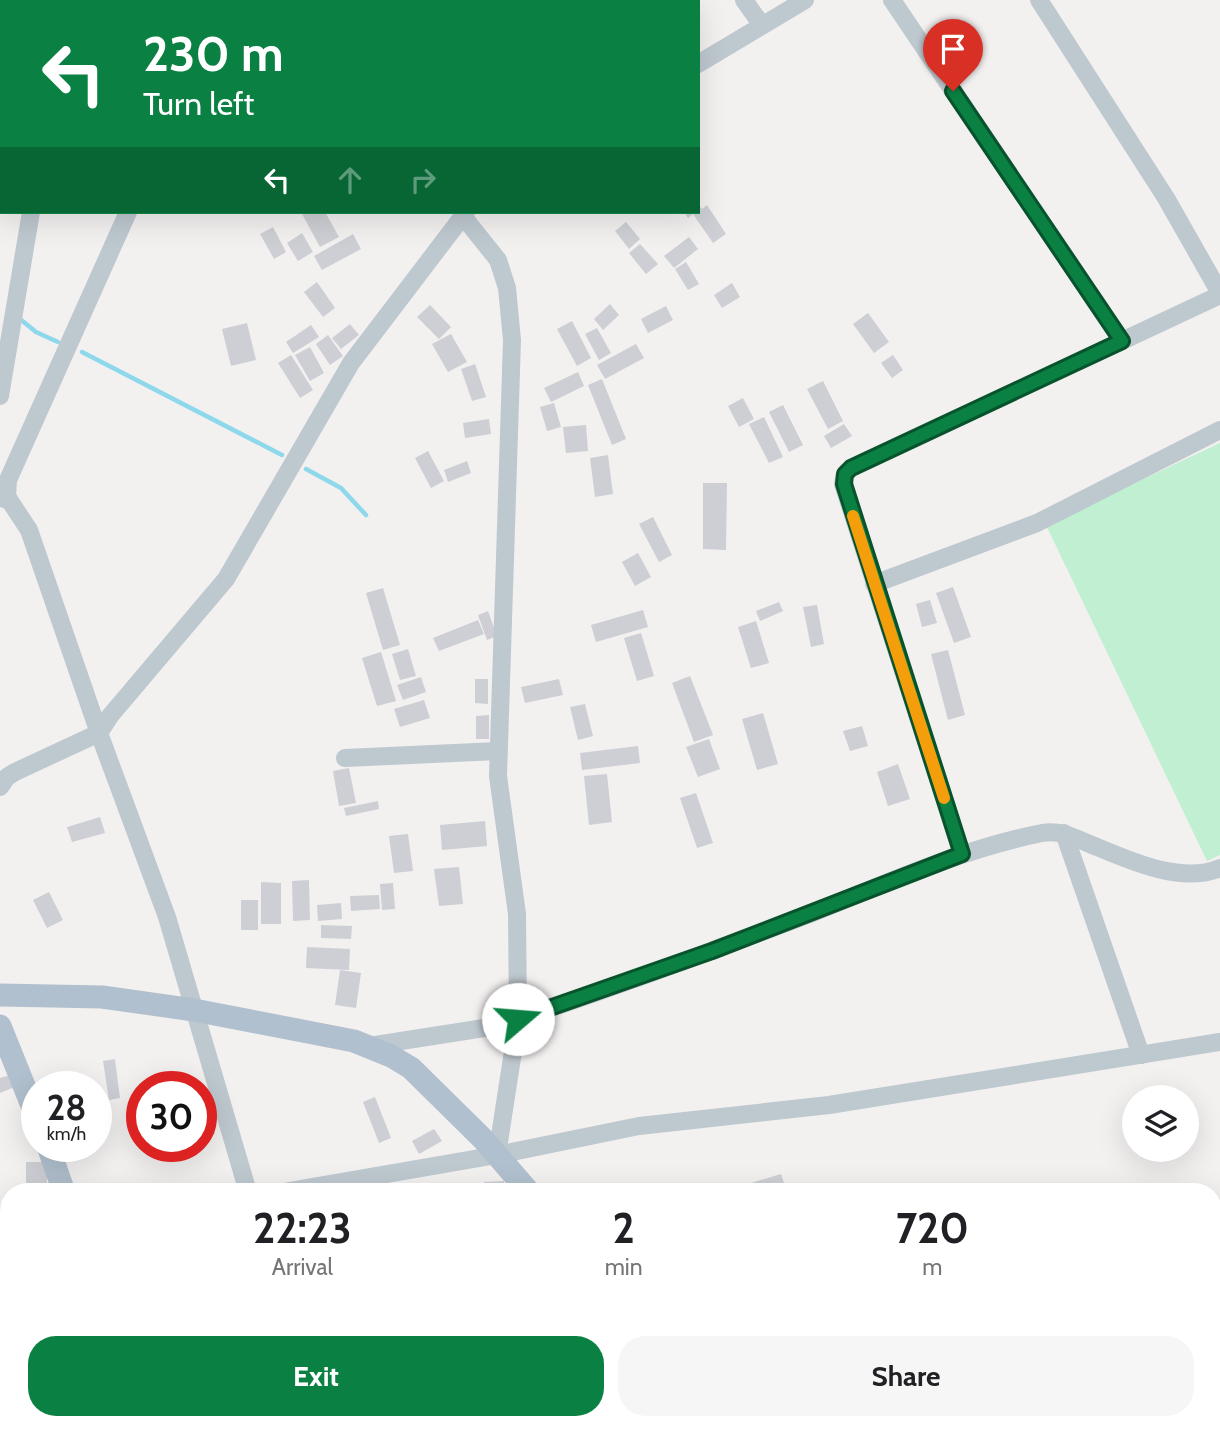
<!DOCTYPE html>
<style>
body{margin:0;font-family:Cabin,sans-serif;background:#f6f6f6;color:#202124;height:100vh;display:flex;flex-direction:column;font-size:26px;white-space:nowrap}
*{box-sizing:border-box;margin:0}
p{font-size:23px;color:#757577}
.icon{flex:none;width:38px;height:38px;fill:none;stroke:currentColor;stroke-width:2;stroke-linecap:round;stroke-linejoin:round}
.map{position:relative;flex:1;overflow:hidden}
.side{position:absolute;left:0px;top:1183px;width:1222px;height:247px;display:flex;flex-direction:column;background:#fff;border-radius:28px 28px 0 0;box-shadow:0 7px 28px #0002}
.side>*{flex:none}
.hud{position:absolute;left:0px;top:0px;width:700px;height:214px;box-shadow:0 7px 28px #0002;background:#0b8043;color:#fff;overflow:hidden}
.tools{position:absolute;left:1122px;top:1085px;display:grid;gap:14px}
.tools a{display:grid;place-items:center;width:77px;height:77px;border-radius:50%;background:#fff;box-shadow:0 7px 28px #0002;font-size:35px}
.speed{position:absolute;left:21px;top:1071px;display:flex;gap:14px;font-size:35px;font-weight:700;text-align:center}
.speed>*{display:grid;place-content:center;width:91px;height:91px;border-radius:50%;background:#fff;box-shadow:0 7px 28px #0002;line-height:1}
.speed small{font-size:18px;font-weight:400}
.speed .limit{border:10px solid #d22;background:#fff;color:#111}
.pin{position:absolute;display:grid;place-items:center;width:60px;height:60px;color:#fff;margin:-72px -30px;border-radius:50% 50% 50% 0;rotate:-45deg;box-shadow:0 0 7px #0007}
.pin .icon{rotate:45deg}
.me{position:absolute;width:77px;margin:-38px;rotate:72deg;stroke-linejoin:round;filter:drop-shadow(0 0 5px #0008)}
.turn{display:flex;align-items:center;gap:24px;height:147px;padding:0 28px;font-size:32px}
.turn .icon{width:91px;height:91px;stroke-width:2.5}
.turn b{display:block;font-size:49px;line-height:60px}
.lanes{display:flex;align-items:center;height:66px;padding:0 28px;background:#0003;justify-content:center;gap:35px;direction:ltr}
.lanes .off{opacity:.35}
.eta{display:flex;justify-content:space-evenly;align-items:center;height:119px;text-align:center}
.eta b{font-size:42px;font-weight:700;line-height:49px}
.button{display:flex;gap:14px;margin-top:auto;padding:14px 28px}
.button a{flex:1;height:80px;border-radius:28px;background:#0b8043;color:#fff;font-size:28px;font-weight:700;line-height:80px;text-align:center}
.button a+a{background:#f6f6f6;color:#202124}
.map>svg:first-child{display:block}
</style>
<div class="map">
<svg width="1220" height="1429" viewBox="0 0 1220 1429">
<rect width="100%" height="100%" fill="#f3f0f0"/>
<path fill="#c0efd2" d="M1220,443v412l-13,6 -161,-336z"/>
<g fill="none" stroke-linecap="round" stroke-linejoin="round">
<g stroke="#8ed8eb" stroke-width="4.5">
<path d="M20,319l16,13 22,10"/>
<path d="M82,352l200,103"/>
<path d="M306,469l35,19 25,27"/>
</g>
</g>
<g fill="#cdcfd5">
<path d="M698,204l4,5 5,-4 19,29 -13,9 -20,-29 -5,4 -4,-6h14z"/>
<path d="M301,212h24l14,25 -19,10z"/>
<path d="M626,222l14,17 -11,10 -14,-18z"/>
<path d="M273,227l13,25 -12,7 -14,-25z"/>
<path d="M302,233l11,19 -15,9 -11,-18z"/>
<path d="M353,234l8,15 -39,21 -8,-14z"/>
<path d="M689,237l9,12 -24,19 -10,-12z"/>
<path d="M640,244l18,20 -12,10 -17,-21z"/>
<path d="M686,262l13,22 -11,6 -13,-21z"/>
<path d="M317,282l18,26 -12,9 -19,-25z"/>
<path d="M732,283l8,14 -18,11 -8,-13z"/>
<path d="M610,304l9,11 -16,15 -9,-11z"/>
<path d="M430,305l21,22 -12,12 -22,-22z"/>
<path d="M666,306l7,14 -25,13 -7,-14z"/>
<path d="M868,313l21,29 -15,11 -21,-29z"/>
<path d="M572,321l19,37 -14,8 -20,-37z"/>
<path d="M247,323l9,37 -25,6 -9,-37z"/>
<path d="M350,324l9,11 -18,14 -9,-11z"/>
<path d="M311,325l8,12 -26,16 -7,-11z"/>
<path d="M597,328l14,25 -12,7 -14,-26z"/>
<path d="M451,334l16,28 -19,10 -16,-28z"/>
<path d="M328,335l15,21 -13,9 -14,-21z"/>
<path d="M636,344l8,14 -39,21 -8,-14z"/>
<path d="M310,347l14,26 -14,8 -15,-26z"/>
<path d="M291,355l22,35 -13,8 -22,-35z"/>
<path d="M893,355l10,15 -11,8 -11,-15z"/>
<path d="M475,364l11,33 -14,4 -11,-32z"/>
<path d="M578,372l6,14 -33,16 -7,-14z"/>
<path d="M602,379l24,60 -14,6 -24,-60z"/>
<path d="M823,381l20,40 -15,8 -21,-40z"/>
<path d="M743,398l11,21 -15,8 -11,-21z"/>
<path d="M554,403l7,24 -14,4 -7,-24z"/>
<path d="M783,405l20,40 -14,7 -20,-40z"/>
<path d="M764,417l19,40 -14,6 -20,-39z"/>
<path d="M489,419l2,15 -26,4 -2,-15z"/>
<path d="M844,424l8,12 -21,12 -7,-12z"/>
<path d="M586,425l2,26 -22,2 -3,-26z"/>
<path d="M428,451l16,30 -13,7 -16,-30z"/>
<path d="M608,455l5,39 -18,3 -5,-39z"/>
<path d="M467,461l4,12 -23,9 -4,-12z"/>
<path d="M703,483h24l-1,67 -23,-1z"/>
<path d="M653,517l19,38 -13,7 -20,-38z"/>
<path d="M638,553l13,24 -16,9 -13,-24z"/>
<path d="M953,587l18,50 -17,6 -18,-50z"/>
<path d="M383,588l17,57 -17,5 -17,-57z"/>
<path d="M930,600l7,23 -15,4 -6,-23z"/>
<path d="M779,602l4,9 -23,10 -4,-10z"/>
<path d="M817,605l7,39 -13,3 -8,-40z"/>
<path d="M643,610l5,17 -52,15 -5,-17z"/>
<path d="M488,611l9,25 -10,4 -9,-25z"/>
<path d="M478,620l6,14 -45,17 -6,-13z"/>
<path d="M756,621l13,42 -18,5 -13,-41z"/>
<path d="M641,633l13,43 -17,5 -13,-43z"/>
<path d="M408,649l8,27 -16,4 -8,-26z"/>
<path d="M948,650l17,65 -17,5 -17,-66z"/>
<path d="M381,652l15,49 -19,5 -15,-48z"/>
<path d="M690,676l23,59 -19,7 -22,-59z"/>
<path d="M421,677l5,15 -23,8 -6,-15z"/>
<path d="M475,679h13v25l-13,-1z"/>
<path d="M559,679l4,16 -38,8 -4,-16z"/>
<path d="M424,700l6,18 -30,9 -6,-18z"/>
<path d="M585,704l8,32 -15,4 -8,-33z"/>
<path d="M763,713l15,51 -21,6 -15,-51z"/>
<path d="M489,715v24h-13v-23z"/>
<path d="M862,726l6,20 -18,5 -7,-20z"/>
<path d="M709,739l11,30 -22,8 -12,-30z"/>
<path d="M638,746l2,17 -58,7 -2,-17z"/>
<path d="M898,764l12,35 -22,7 -11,-34z"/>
<path d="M349,768l7,35 -17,3 -6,-35z"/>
<path d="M607,774l5,48 -23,3 -5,-49z"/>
<path d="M696,793l17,50 -16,5 -17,-50z"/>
<path d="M378,801l1,8 -33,7 -2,-8z"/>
<path d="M100,817l5,16 -33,9 -5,-15z"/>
<path d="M485,821l2,25 -45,4 -2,-25z"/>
<path d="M408,834l5,37 -19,2 -5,-37z"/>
<path d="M459,867l4,37 -24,2 -5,-37z"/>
<path d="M309,880l1,40 -17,1 -1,-40z"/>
<path d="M261,882l20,1v41h-20z"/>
<path d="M393,883l2,26 -13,1 -2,-26z"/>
<path d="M49,892l14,28 -16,8 -14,-28z"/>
<path d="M379,895l1,14 -29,2 -1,-15z"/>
<rect x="241" y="900" width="17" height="30"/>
<path d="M341,903l1,16 -24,2 -1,-16z"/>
<path d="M321,925l31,1 -1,13 -30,-1z"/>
<path d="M307,947l43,2 -1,21 -43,-2z"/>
<path d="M340,970l21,3 -5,35 -21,-3z"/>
<path d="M115,1059l5,39 -11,2 -6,-39z"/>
<path d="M10,1075l5,12 -15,6v-15z"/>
<path d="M375,1097l16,41 -12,5 -16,-41z"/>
<path d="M211,1119l4,15 -14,4v-16z"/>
<path d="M434,1129l8,12 -23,13 -7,-13z"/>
<rect x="26" y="1162" width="21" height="30"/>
<path d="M781,1174l6,18h-55l-1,-3z"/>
<path d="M504,1181v11h-20v-10z"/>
<path d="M9,1286v22l-4,2 -5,-10v-9z"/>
<path d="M9,1329v24l-9,-15v-3z"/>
<path d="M7,1352l2,23 -4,3 -5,-9v-13z"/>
</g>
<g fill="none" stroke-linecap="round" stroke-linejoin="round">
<g stroke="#bec8cf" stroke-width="18">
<path d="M487,0v2"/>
<path d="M744,0l17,24"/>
<path d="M892,0l230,341"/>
<path d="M1039,0l127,198 54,95"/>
<path d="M45,2v-2"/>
<path d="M220,2l1,-2"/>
<path d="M698,64l107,-64"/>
<path d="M462,215l36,45 9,28 5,52 -14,436 19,138 1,105 -21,136"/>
<path d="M0,396l31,-184"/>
<path d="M0,486l29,44 70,203 68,184 81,275"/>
<path d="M4,499l3,-2 1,-17 120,-268"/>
<path d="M874,584l163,-61 183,-93"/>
<path d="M345,758l153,-7"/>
<path d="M0,787l7,-10 8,-5 84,-39 11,-17 116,-137 125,-216 115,-151"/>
<path d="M1064,833l77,222"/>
<path d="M962,854l-119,-370 2,-10 6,-6 369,-173"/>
<path d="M369,1046l128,-20 21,-7c99,-32 197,-69 294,-106 75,-30 150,-64 230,-80 20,-4 37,7 55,14 36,15 85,37 123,21"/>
<path d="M283,1192l214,-37 142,-29 190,-21 391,-63"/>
<path d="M0,1216h9"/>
<path d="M1213,1414l7,-2"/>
<path d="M321,1421l2,8"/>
<path d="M1161,1429l26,-8"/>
</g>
<g stroke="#b1c0ce" stroke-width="23">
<path d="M0,995l102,2 92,13 160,31 37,15 20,12 72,71 46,53"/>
<path d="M0,1026l37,92"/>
<path d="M48,1146l16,46"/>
<path d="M78,1421v8"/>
<path d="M697,1421l6,8"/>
</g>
</g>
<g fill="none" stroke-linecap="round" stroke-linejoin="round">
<defs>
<path id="route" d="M518,1019l194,-68 250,-97 -118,-370 1,-10 6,-6 271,-127 -169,-250"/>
</defs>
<use href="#route" stroke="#07532c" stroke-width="18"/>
<use href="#route" stroke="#0b8043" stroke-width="12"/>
<path stroke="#f59e0b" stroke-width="12" d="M853,516l91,282"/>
</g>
</svg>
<div class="tools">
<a><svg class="icon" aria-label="layers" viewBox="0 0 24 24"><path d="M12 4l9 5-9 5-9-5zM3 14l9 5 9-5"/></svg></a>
</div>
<div class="speed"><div>28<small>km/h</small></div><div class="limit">30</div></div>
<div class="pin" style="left:953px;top:91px;background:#d93025"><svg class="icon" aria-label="arrive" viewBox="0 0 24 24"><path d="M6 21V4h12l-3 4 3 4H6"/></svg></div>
<svg class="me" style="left:518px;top:1019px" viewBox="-20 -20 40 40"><circle r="19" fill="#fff"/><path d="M0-13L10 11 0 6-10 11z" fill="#0b8043"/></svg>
<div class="hud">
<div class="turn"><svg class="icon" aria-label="left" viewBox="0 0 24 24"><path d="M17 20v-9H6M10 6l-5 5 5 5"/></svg><div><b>230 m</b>Turn left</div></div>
<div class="lanes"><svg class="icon" aria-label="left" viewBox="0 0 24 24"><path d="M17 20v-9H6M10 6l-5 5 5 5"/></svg><svg class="icon off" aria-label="ahead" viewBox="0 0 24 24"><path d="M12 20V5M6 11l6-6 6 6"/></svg><svg class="icon off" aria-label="right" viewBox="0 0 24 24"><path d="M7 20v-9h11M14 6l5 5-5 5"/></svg></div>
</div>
<section class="side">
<div class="eta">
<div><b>22:23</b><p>Arrival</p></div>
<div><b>2</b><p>min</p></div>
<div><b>720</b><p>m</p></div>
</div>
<div class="button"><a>Exit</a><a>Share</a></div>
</section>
</div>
